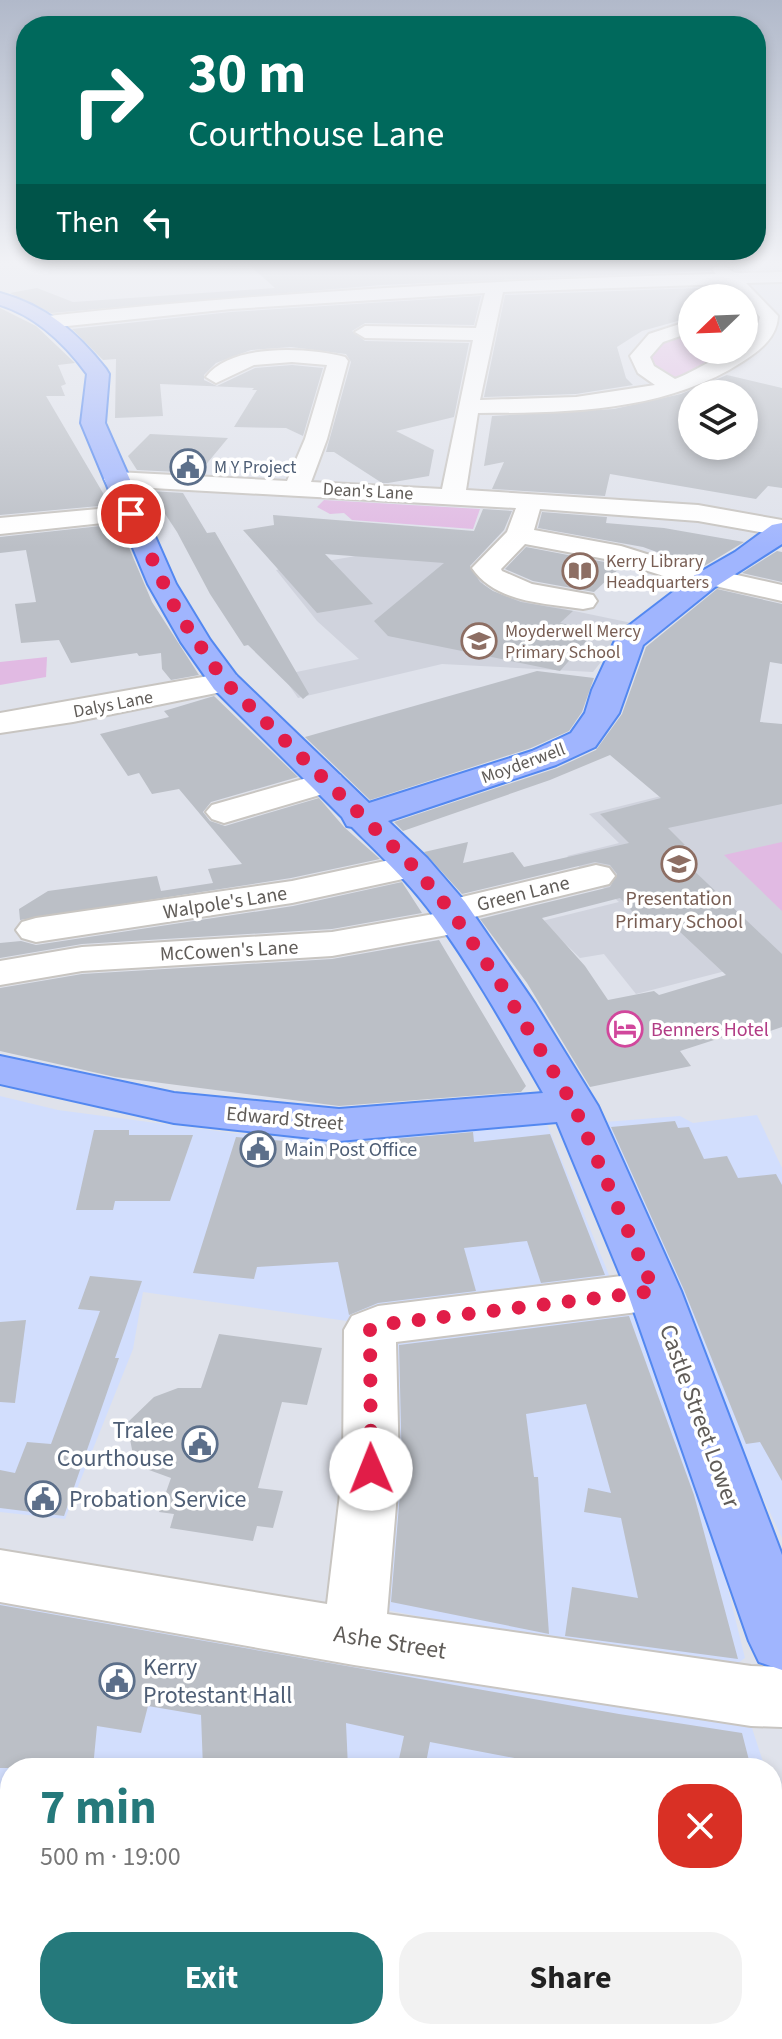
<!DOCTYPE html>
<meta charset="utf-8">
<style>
body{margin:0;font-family:"Source Sans 3",sans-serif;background:#f2f2f2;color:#222;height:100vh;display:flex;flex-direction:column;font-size:30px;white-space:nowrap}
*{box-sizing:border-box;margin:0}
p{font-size:26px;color:#767676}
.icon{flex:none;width:44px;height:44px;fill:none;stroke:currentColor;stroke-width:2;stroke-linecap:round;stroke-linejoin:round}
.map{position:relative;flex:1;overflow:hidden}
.panel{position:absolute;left:0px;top:1758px;width:782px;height:282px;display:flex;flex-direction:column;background:#fff;border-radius:32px 32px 0 0;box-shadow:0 4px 12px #0003}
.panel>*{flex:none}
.guide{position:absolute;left:16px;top:16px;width:750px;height:244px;border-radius:32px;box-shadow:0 4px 12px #0003;background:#00695c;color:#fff;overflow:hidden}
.needle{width:52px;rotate:247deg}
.tools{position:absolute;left:678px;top:284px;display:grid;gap:16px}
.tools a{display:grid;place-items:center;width:80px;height:80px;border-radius:50%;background:#fff;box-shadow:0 4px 12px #0003;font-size:40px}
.pin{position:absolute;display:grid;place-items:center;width:68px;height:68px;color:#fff;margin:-34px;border:4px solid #fff;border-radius:50%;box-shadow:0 2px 8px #0007}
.me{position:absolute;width:88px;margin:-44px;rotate:359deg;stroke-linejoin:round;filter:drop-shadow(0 0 6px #0008)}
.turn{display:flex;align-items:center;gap:28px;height:168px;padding:0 40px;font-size:36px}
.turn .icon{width:104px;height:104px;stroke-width:2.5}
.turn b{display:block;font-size:56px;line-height:68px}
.then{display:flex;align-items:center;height:76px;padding:0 40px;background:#0003;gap:16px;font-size:30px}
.round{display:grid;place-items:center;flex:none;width:84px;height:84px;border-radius:32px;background:#f2f2f2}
.summary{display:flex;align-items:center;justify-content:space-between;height:136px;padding:0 40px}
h1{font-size:48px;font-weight:700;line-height:60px;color:#25797b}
.primary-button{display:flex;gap:16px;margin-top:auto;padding:16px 40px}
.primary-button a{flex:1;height:92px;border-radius:32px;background:#25797b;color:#fff;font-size:32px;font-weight:700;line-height:92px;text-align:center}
.primary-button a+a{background:#f2f2f2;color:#222}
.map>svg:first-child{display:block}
</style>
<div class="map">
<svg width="782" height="2039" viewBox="0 0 782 2039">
<rect width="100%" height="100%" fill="#dfe2eb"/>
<g fill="#d2defd">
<path d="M0,1096l58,14 174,23 115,9 199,-20 68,165 -267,34 -204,-29 -10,57 -68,170 -65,-7z"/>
<path d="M757,1115l25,53v370l-55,-117 -122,-299 75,-6 13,7z"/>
<path d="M631,1300l64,156 50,202 -13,9 -202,-29 -159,-31 7,-282z"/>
<path d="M0,1599l368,60 384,69 13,40h-755v198l-10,-16z"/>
<path d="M772,1791l10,32v122l-10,1z"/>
<path d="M782,1971v68h-428l19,-9h399v-58z"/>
<path d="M51,2030h268l-23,9h-239z"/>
</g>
<g fill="#d0d3dd">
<path d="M367,554l102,9 2,7 13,1 -1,21 149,31 -39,49 -151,-8 -144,34 -16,-23 77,-16 -42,-38 -41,-51z"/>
<path d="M782,732v263l-33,-30 -113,29 -32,-40 -24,4 -38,-37 77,-19 -52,-46 52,-13 -30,-29 92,-23z"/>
</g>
<g fill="#e1bae3">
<path d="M692,328v22h44l-63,29 -22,-12 -2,-17 9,-9z"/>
<path d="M324,500l156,9 -7,20 -121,-9 -8,-7 -14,1 -13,-7z"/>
<path d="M47,657l-1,20 -46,8v-23z"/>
<path d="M782,842v69l-58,-56z"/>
</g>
<g fill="#bbbfc6" fill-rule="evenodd">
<path d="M247,263h470l-6,3 -1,5 -329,14 -330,28 -41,-20 27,-5 36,14 202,-14z"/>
<path d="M725,287l14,11h-47v19l-50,14 -25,16 9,31 7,7 -57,9 -92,3 21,-102z"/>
<path d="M481,296l-7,29 -109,-2 -13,8 13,10 104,2 -15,74 -58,14 38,19 -5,26 -41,7h-6l-48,-31h-8l25,-90 -5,-8 -55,-7 -40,3 -35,13 -12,12v5l13,6 38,-18 37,-3 31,3 -20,68 -17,-8 -52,-1 23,-37h-5l2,-2 -94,-4 3,32 -48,2 1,-59 -13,1 -31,-31 159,-17z"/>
<path d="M0,308l36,18 39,37 -17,2 8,19 -5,2 4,10h-19l64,109 -110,10z"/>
<path d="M727,375l55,13v100l-14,-2 -12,13 -146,-25 -5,22 -113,-7 12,-27 -20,4 8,-50 122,-7 67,-15zM692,394h52v52h-52z"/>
<path d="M150,434l78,4 -29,35 -62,-3 -9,-14z"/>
<path d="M150,491l33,2 24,40 8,-1 94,162 -6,5 -55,-54 -4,1 -34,-52 -33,-62z"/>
<path d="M483,509l29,2 -8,19 -34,36 10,16 13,9 28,11 52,9 -13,12 36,7 -36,41 -172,-35 -14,-15 70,-58 -119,-9 48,50 -56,9 -74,-83 31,-5 -1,-10 201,16z"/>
<path d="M542,512l65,5 -1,6 58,5 80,14 -43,26 -58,-21 -105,-19z"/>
<path d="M119,524l33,78 47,73 -28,5 -9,-11 -1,-16 -22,3 -2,-3 -66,10 -12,-23 -38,3 -6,-39 21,-2 -10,-52 -26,3v-16z"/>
<path d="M526,547l89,17 7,2 -28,26 -61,-11 -28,-12z"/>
<path d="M777,551l5,1v30l-40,-9z"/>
<path d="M717,589l65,15v60l-12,-2 -10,60 22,2v80l-114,24 17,17 -15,3 112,106v73l-30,10 -7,-7 -65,21 11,15 -101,21 -63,-104 -47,-64 130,-32 7,-13 -7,-9 -15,-3 -133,32 -38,-42 44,-10 -5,21 50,-11 11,15 105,-24 -29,-29 61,-16 -51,-43 -60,25 -147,51 -9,-9 163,-54 39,-18 26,-36 24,-67zM620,898l22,24 22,-5 62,58 -67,20 -5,-4 -46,9 -23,-34 -43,-48z"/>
<path d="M537,671l57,7 -12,34 -13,19 -38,17 -161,52 -65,-63z"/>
<path d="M214,696l84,81 -87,25 -8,10 7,9 15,5 94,-28 25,29 36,32 -89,19 -271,42 -1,-11 29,-18 109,-15 4,15 52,-8 -5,-14 34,-5 -63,-75 -27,5 -13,-21 -11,3 -28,-42 69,-17 -5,-6z"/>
<path d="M402,882l20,31 -90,16 -250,15 -82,14v-15l21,-2 15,4 257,-39z"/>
<path d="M439,940l87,146 -5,6 -182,14 -224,-29 -115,-26v-63l82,-14 250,-15z"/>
<path d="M675,1121l3,7 11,-1 15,32 23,-3 11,22 38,-4 6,11v296l-22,-39 -14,2 -62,-154 -73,-163z"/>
<path d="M94,1130h35v5h64l-23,66h-55l-2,9h-37z"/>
<path d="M473,1132l1,10 76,-8 55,141 -64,8 -14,-42 -63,7 12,43 -98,12 -29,12 -11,-53 -81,5 -3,12 -61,-6 43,-136 110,9 1,-3z"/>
<path d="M90,1276l52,5 -27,77h4l-55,158 -64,-8v-38l15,3 12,-31 24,2 49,-133 -22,-2z"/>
<path d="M629,1316l65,179 44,164 -173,-23 7,-49 66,11 -17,-80 -37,-6 4,-24 23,5 -25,-89 -60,10 8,63h4l11,157 -158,-32 11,-133 -3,-124z"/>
<path d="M26,1320l-11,83 -15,-1v-80z"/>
<path d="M219,1334l103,14 -15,57 -25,-3 -24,86 25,3 -10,37 -16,-2 -4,15 -83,-13 4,-14 -15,-2 12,-34 -22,-8 -16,-15 -6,-32 27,-26 24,-9h23z"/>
<path d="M0,1605l619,109 123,19 9,35h-227l1,-8 -95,-18 -5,26h-28l7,-32 -58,-13 2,45h-145l-2,-53 -53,-9 -7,27 -44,-7 -4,42h-93z"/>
</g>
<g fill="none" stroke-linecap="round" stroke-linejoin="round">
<defs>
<g id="minor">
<path d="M721,264l14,9 47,-1v10l-36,1 32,33c-1,22 -19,35 -36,46 -77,50 -176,51 -264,51l-12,77 232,15 84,15v16l-84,-15 -158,-12 -6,21 87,16 80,25 9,-2 72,16v16l-67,-15 -10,3 -89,-28 -91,-17 -24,25 1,2 30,13 61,11 4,6 -4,6 -10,2c-39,-6 -87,-6 -111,-41l35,-36 9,-24 -400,-22 -9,-2 -3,-5 3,-5 9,-2 171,9 18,-42 22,-74 -35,-3 -38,3 -38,18 -10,-6c25,-34 102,-30 139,-20l3,4 -21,78 -16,43 131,7 31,-149 -108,-2 -10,-6 10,-6 111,2 9,-35 -254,16 -183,19 -9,-6 9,-6c222,-24 445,-36 668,-42l-4,-5zM726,284l18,14 16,19 -4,14 -12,12v7c-19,0 -49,22 -69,29l-21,-13 -4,-9 13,-15 29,-10v-12l-43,14 -19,22 8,17 17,12 -79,12 -96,3 23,-108z"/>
<path d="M131,506l9,3 4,5 -4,5 -140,15v-16z"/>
<path d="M225,673l11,2 4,7 -4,7 -163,33 -73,11v-20z"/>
<path d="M328,772l12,3 5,7 -5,7 -116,34 -12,-4 -6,-7 6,-7z"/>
<path d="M413,855l13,3 5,8 -5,8 -134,29 -256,39 -14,-4 -6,-8 6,-8 14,-4 256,-37z"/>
<path d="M596,865l13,3 6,8 -6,8 -135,33 3,4 -5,8 -14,4 -126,23 -250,15 -82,14v-24l82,-14 250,-15 102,-18 -2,-3 5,-8z"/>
<path d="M654,1272l18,6 7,13 -7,13 -18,6 -258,32 3,127 -12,145 364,52 31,1v60l-31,-1 -397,-61 -354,-63v-52l327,54 16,-135 1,-139 8,-14 26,-10z"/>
<path d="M782,1920v74l-10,1v-74z"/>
<path d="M0,1979l10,5v46h36l4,9h-50z"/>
<path d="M299,2030h93l-4,9h-93z"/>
</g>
<path id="major" d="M0,293c45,12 78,40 106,76l3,5 -4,49 71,161 34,56 26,35 133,128 163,-52 39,-18 14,-20 7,-23 26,-56 77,-59 40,-23 37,-27 10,-2v21l-67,43 -72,58 -24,68 -24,34 -39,18 -168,56 39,37 38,44 70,102 63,102 83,185 101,264v115l-23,-8 -10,-21 -122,-350 -70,-169 -218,19 -165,-18 -174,-39v-28l174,37 165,16 204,-16c-34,-59 -67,-119 -107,-174 -24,-34 -55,-63 -84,-92l-5,-1 -5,-9 -128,-128 -33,-47 -33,-58 -67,-161 6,-49c-22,-30 -51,-58 -87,-69z"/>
</defs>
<use href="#minor" stroke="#c8c5c1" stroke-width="4"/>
<use href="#major" stroke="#5388f0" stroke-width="4"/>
<use href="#minor" fill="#fff" fill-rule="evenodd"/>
<use href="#major" fill="#a0b5fe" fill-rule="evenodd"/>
</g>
<linearGradient id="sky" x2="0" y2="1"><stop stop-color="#b1b9ca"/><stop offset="0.48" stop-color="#f1f2f6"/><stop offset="1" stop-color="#f1f2f6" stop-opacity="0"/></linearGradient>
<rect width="782" height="548" fill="url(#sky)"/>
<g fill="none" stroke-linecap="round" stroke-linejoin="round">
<path stroke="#e11d48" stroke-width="14" stroke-dasharray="0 25.2" d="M131,514l46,98 48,70 188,184 38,45 49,72 74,123 80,185 -276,34 -8,5 1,139"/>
</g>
<defs>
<symbol id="civic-ring" viewBox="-11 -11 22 22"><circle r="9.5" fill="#fff" stroke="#5c6f8a" stroke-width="1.5"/><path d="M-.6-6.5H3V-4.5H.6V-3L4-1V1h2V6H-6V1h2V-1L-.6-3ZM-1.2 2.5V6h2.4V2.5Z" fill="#5c6f8a"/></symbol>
<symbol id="library-ring" viewBox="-11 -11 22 22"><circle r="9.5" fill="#fff" stroke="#8d6e63" stroke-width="1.5"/><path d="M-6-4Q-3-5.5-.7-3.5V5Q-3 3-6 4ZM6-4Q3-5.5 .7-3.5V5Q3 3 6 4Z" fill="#8d6e63"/></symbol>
<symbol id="school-ring" viewBox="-11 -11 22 22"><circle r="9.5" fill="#fff" stroke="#8d6e63" stroke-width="1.5"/><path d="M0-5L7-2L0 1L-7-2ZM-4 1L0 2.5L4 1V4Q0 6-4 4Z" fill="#8d6e63"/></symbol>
<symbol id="hotel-ring" viewBox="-11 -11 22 22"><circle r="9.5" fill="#fff" stroke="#d1479c" stroke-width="1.5"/><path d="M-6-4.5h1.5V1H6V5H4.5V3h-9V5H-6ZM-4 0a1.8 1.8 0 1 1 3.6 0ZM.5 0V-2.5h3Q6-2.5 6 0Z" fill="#d1479c"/></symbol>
</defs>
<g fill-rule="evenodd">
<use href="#civic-ring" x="168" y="447" width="40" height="40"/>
<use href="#library-ring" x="560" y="551" width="40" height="40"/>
<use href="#school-ring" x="459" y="621" width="40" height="40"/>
<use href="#school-ring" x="659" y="844" width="40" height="40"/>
<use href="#hotel-ring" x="605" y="1009" width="40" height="40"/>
<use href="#civic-ring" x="238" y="1129" width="40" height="40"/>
<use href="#civic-ring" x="180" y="1424" width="40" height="40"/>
<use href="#civic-ring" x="23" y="1479" width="40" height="40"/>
<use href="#civic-ring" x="97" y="1661" width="40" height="40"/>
</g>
<g text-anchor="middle" stroke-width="7" stroke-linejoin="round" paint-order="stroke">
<g font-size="18" fill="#4e5e75" stroke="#fff" text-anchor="start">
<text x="214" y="473">M Y Project</text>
</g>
<g font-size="18" fill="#605c58" stroke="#fff">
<text transform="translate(368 491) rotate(3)" y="6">Dean's Lane</text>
<text transform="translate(113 704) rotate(-11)" y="6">Dalys Lane</text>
<text transform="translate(523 763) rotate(-20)" y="6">Moyderwell</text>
</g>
<g font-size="18" fill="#785e54" stroke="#fff" text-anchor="start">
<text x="606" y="567">Kerry Library<tspan x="606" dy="21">Headquarters</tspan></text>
<text x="505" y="637">Moyderwell Mercy<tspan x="505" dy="21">Primary School</tspan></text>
</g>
<g font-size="20" fill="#605c58" stroke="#fff">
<text transform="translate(523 893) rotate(-14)" y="7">Green Lane</text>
<text transform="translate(225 902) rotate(-9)" y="7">Walpole's Lane</text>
<text transform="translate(229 950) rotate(-3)" y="7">McCowen's Lane</text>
<text transform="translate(285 1118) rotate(5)" y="7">Edward Street</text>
</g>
<g font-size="20" fill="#785e54" stroke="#fff">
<text x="679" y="905">Presentation<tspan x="679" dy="23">Primary School</tspan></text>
</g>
<g font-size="20" fill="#b23c85" stroke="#fff" text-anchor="start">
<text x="651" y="1036">Benners Hotel</text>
</g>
<g font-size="20" fill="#4e5e75" stroke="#fff" text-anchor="start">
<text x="284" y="1156">Main Post Office</text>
</g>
<g font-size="24" fill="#605c58" stroke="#fff">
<text transform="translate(700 1416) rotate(70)" y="8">Castle Street Lower</text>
<text transform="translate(390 1642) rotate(9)" y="8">Ashe Street</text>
</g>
<g font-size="24" fill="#4e5e75" stroke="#fff" text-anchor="start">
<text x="174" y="1438" text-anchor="end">Tralee<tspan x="174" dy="28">Courthouse</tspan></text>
<text x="69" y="1507">Probation Service</text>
<text x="143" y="1675">Kerry<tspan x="143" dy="28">Protestant Hall</tspan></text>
</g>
</g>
</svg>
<div class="tools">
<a><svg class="needle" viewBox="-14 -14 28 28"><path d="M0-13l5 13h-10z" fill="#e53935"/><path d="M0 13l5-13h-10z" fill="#767676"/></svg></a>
<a><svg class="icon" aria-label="layers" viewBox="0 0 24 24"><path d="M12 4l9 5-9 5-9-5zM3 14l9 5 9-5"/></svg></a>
</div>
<div class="pin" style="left:131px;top:514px;background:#d93025"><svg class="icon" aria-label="arrive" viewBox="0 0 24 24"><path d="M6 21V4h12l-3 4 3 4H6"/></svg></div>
<svg class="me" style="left:371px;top:1469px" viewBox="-20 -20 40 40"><circle r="19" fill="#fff"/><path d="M0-13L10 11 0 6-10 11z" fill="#e11d48"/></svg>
<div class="guide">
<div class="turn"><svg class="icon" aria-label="right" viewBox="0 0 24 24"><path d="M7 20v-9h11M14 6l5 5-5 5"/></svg><div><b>30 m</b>Courthouse Lane</div></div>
<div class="then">Then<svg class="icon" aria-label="left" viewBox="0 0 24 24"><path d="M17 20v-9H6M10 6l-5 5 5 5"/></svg></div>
</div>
<section class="panel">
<div class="summary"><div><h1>7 min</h1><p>500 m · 19:00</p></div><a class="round" style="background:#d93025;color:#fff"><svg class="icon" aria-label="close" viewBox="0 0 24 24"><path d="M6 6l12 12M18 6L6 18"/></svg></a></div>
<div class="primary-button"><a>Exit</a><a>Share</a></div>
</section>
</div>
